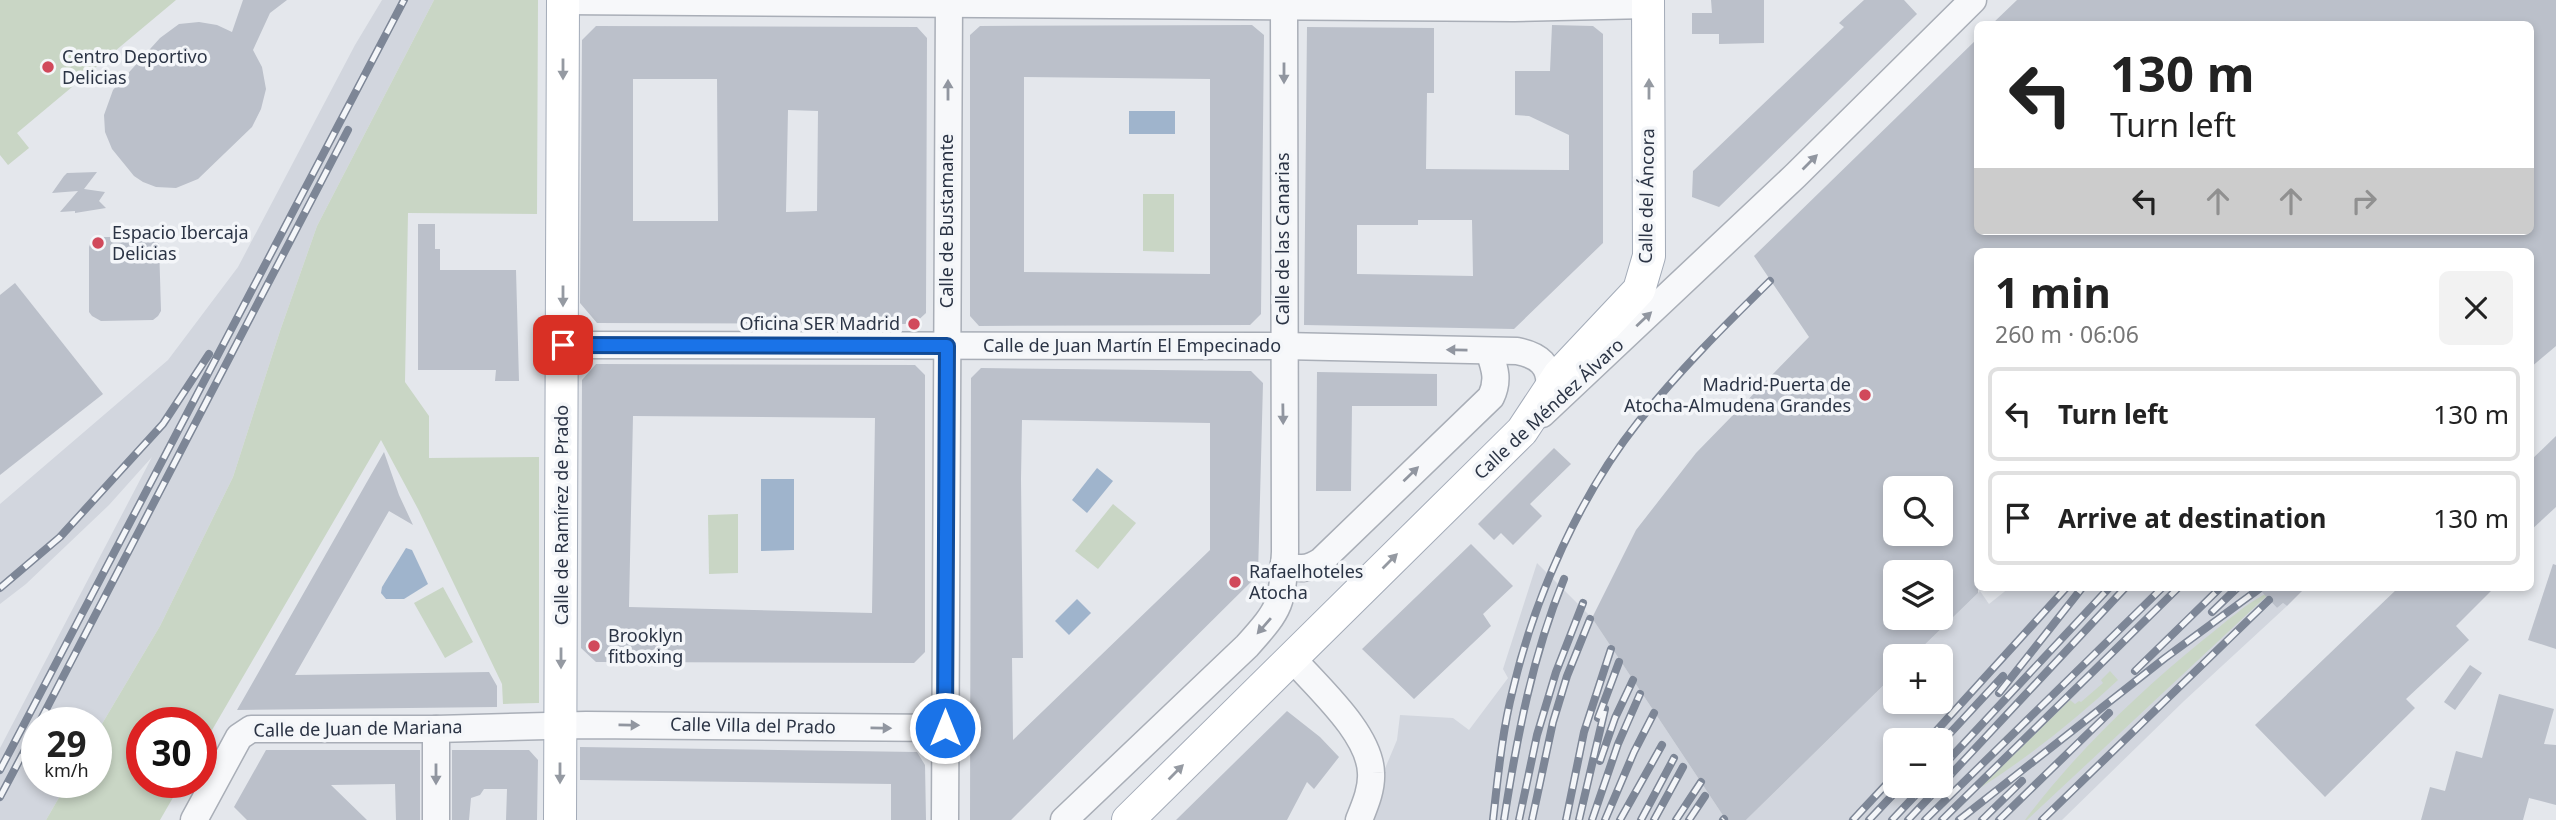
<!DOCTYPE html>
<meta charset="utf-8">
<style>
body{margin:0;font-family:"Noto Sans",sans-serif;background:#f2f2f2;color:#222;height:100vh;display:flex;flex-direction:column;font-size:26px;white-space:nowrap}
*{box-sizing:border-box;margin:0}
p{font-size:23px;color:#767676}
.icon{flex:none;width:38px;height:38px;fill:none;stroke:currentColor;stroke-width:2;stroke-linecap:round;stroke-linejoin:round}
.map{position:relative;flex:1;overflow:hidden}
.side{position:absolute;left:1974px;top:248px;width:560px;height:343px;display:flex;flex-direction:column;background:#fff;border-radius:10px;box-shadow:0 4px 10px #0003}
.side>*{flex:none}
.hud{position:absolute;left:1974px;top:21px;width:560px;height:214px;border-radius:10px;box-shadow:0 4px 10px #0003;background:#fff;color:#222;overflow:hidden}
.controls{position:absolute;left:1883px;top:476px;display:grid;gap:14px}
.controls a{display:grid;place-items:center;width:70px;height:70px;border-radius:10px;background:#fff;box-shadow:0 4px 10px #0003;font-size:35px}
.speed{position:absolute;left:21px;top:707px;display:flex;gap:14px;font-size:35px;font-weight:700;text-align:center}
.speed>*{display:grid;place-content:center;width:91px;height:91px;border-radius:50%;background:#fff;box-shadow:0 4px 10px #0003;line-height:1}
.speed small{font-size:18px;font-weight:400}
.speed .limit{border:10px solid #d22;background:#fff;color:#111}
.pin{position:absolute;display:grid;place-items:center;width:60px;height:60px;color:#fff;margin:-30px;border-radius:14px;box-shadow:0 4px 10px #0006}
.me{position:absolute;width:77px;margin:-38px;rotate:0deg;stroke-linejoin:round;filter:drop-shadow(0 0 5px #0008)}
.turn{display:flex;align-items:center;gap:24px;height:147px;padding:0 21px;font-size:32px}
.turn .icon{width:91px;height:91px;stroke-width:2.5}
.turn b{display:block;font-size:49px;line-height:60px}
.lanes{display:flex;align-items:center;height:66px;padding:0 21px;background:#0003;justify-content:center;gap:35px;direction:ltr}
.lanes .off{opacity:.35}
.round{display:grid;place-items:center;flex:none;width:74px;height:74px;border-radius:10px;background:#f2f2f2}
.overview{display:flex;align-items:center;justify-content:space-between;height:119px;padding:0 21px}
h1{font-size:42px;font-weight:700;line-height:52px}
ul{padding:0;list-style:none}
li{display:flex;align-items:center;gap:21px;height:94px;margin:0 14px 10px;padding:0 7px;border:4px solid #e0e0e0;border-radius:10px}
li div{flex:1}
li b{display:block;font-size:26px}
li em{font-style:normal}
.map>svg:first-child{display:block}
</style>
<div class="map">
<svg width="2556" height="820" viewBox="0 0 2556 820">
<rect width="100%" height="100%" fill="#e4e7ec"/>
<g fill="#d2d6de" fill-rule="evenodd">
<path d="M382,0h52l-117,226 -37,105 -47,146 -73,149 -64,108v-11h-59v59h31l-22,38h-46v-72l152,-291 -43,48 -83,79 -26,20v-100l168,-144 70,-93 117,-222z"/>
<path d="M1537,563l55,55 134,202h-355l10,-42 16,-38 3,-25 53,3 16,12 39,-52 -5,-9z"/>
<path d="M2009,588h249l19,20 6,-5 4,3 -103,95 -122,119h-316l149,-146v28h46v-46h-28l67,-65 9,13zM1895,740h46v46h-46z"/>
</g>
<g fill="#c9d6c5">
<path d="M0,0h176l-159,133 12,15 -21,17 -8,-10z"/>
<path d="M434,0h104l-1,214 -129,-1 -3,169 24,34v42l110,-1v246l-36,1 -1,-20 -84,-175 -37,-69 -180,309v-26h-59v59h40l-22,38h-114l22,-38h28v-48l64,-108 73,-149 47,-146 37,-105z"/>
<path d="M1143,194h31v58l-31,-1z"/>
<path d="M1113,504l23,19 -38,46 -23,-18z"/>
<path d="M738,514v59l-29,1 -1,-59z"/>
<path d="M443,587l30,55 -28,16 -31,-55z"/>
<path d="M2273,590l-246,230h-2c51,-68 112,-126 178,-180 22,-17 44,-38 70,-50z"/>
<path d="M2110,671l8,9c-43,40 -88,76 -138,108l90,-88 5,4 4,-3 2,1 22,-19 -2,-3z"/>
</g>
<g fill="#9fb4cc">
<rect x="1129" y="111" width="46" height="23"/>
<path d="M1097,468l16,13 -26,32 -15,-13z"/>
<path d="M761,479h33v71l-33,1z"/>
<path d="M406,548l6,2 16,34 -24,15h-18l-5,-6 1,-6z"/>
<path d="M1077,599l14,14 -22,22 -14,-14z"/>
</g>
<g fill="#bbc0ca" fill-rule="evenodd">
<path d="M243,0h44l-17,13 -17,37 9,17 4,22 -5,20 -9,18 -54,52 -22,9 -20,-1 -13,-5 -9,-6 -22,-27 -7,-17 -1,-17 9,-25 47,-52 19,-14 20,-2 18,3 15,7z"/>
<path d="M1711,0h53v43l-45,1v-10h-27v-21h20z"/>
<path d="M1864,0h40l13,14 -198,193 -27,-10 1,-26 151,-144 -5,-4z"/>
<path d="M2017,0h539v346l-26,22v-116h-552v341l-65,63h-18v18l-149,146h-20l-134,-202 44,-88 60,-77 113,-116 -55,-81 224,-218v193h552v-207h-538zM1895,488h46v46h-46zM1895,572h46v46h-46z"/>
<path d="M1252,25l12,10 -3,279 -11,11 -271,1 -9,-10v-281l10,-9zM1024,77l186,2v195l-186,-2z"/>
<path d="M1552,25l41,1 10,8v209l-89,86 -210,-4 3,-298 127,1v65h-7l-1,76 143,1v-35l-40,-19 -14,-1v-44h35zM1418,220h54l1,56 -116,-2v-49h61z"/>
<path d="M596,26l321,1 10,11 -1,275 -12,11 -317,-1 -17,-20 2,-263zM633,79h84l1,142h-85zM788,110l30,1 -1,100 -31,1z"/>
<path d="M97,172l-13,17 21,3 -6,9 7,7 -31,5v-2l-15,1 18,-21 -26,2 12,-17 3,-3z"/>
<path d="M418,224h17v25h5v21h76l3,111h-24l1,-11h-78z"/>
<path d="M93,237h60l6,7 2,67 -3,5 -5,4 -52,1 -9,-5 -3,-4v-65z"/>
<path d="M15,283l88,111 -103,81v-180z"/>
<path d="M596,364l319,1 10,10v277l-11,11 -318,-1 -15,-14 1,-268zM633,416l242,2 -3,195 -243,-6z"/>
<path d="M981,368l270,3 12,12 -5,192 -247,245h-41l1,-442zM1022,420l188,3v127l-197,190 -1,-82h11l-2,-179z"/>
<path d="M1317,372l120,2v32h-85l-1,85h-35z"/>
<path d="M2556,436v71l-26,24v-70z"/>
<path d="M1554,448l17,16 -41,40 12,12 -29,29 -12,-12 -7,7 -16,-16z"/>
<path d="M384,452l15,43 14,30 -24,-14 -94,164 194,-3 8,14v21l-260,3z"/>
<path d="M1471,544l42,42 -30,28 8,12 -77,73 -52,-50z"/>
<path d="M2553,564l3,1v84l-28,-9z"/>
<path d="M2258,588h47l-18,18 -4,-3 -6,5z"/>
<path d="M2398,588h96l-38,38 13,14 -63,59 9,9 -90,89 -70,-72z"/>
<path d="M2470,665l12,8 -27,37 -11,-8z"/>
<path d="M2499,694l55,15 -10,35 12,1v60l-27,-7 -6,22h-102l9,-33 15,4 11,-40 26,7z"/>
<path d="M1287,711l33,26 19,20 -25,32 -7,-7 -20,38h-111z"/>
<path d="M580,747l337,5 8,13 1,55h-35v-36l-311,-4z"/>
<path d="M266,750h154v70h-24l-1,-36 -64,1 36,35h-120l-13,-13z"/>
<path d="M452,750h77l9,10 -1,60h-31l1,-31h-23l-4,6 -9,3 -2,22h-17z"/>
</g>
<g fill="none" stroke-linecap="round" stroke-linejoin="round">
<defs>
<g id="minor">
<path d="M563,1l951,7 134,-3"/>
<path d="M563,345l720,1 234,5c21,4 35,14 32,38"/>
<path d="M1542,414l253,-238 178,-176"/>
<path d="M1284,563c14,8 24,6 37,-2l170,-164c8,-17 4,-28 -2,-46"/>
<path d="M1292,658c25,29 78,75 79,115 1,16 -6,32 -12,47"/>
<path d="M436,729v91"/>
<path d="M194,820l45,-83 12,-8h185l150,-4 359,3"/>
<path d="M945,820l4,-820"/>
<path d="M1064,820l183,-174c35,-39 35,-42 38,-94l-1,-552"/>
</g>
<g id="major">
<path d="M560,820l3,-820"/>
<path d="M1128,820l394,-389 37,-56 80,-85 10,-34 -1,-256"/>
</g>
</defs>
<use href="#minor" stroke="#a9aeb7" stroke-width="29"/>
<use href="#major" stroke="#a3abb8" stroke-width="34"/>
<use href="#minor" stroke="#f7f8fa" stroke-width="26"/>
<use href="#major" stroke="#fff" stroke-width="32"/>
<defs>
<g id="rail">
<path d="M0,588l60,-51 103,-113 46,-70"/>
<path d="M2212,612l25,-24"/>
<path d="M2135,671l85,-83"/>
<path d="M1999,693l83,-105"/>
<path d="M1598,718l21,-56"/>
<path d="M39,723l309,-593"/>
<path d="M1928,740l138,-152"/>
<path d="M1941,743l62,-67"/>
<path d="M1600,761l15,-43 18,-38"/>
<path d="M1941,768l168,-180"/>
<path d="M0,770l404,-770"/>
<path d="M1941,785l184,-197"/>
<path d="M0,797l37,-70"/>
<path d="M1493,820c5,-44 9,-88 20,-131 22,-93 67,-194 126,-268 40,-50 85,-95 131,-140"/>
<path d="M1504,820c13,-83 28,-163 60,-241"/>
<path d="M1519,820l18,-85 19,-63 27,-69"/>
<path d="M1532,820l21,-98 14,-46 23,-57"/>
<path d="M1566,820l18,-88 27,-83"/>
<path d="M1579,820l26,-111"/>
<path d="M1592,820l26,-76 22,-50"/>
<path d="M1605,820l29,-68 20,-39"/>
<path d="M1620,820l42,-75"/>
<path d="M1641,820l33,-62"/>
<path d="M1654,820l29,-53"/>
<path d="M1676,820l25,-38"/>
<path d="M1689,820l16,-24"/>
<path d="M1723,820l1,-1"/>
<path d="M1853,820l42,-45"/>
<path d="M1869,820l32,-34"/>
<path d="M1892,820l32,-34"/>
<path d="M1908,820l32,-34"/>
<path d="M1925,820l237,-232"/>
<path d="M1942,820l236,-232"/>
<path d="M1959,820l206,-162 94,-69"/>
<path d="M1982,820l40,-39"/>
<path d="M1999,820l110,-107"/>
<path d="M2042,820l227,-220"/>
</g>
</defs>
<use href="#rail" stroke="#7d8696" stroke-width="8"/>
<use href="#rail" stroke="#f4f6f9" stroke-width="5" stroke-dasharray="16" stroke-linecap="butt"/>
</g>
<defs><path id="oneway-solid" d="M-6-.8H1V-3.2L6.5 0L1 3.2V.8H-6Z" transform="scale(1.75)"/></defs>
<g fill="#959aa2">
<use href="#oneway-solid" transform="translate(563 69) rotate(90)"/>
<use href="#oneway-solid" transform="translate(1649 89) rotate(-90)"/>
<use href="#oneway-solid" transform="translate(563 296) rotate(90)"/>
<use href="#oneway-solid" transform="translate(1390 561) rotate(-45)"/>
<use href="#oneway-solid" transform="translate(561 658) rotate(90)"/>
<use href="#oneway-solid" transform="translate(1176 772) rotate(-45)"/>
<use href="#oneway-solid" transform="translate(560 773) rotate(90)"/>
</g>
<g fill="#9196a0">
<use href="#oneway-solid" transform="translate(1284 73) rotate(90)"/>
<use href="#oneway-solid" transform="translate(948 90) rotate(-90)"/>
<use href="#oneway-solid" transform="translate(1810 162) rotate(-45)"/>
<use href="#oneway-solid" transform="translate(1644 319) rotate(-43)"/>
<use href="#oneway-solid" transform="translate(1457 350) rotate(-179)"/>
<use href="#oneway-solid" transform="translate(1283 414) rotate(89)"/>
<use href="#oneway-solid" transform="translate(1411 474) rotate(-44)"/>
<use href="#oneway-solid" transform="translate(1264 626) rotate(131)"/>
<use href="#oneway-solid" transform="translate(629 725) rotate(1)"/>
<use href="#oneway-solid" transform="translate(881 728) rotate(1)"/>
<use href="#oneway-solid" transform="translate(436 774) rotate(90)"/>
</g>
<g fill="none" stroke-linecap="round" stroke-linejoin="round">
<defs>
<path id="route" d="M563,345l384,1 -2,382"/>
</defs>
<use href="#route" stroke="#114b97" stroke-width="18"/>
<use href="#route" stroke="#1a73e8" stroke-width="12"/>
</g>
<g fill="#d1495b" stroke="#f4f6f9" stroke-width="2.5">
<circle cx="48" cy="67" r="7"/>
<circle cx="98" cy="243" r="7"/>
<circle cx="914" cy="324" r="7"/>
<circle cx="1865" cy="395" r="7"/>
<circle cx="1235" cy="582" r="7"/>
<circle cx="594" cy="646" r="7"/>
</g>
<g text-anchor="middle" stroke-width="7" stroke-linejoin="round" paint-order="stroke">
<g font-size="18" fill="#2b3445" stroke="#f4f6f9" text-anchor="start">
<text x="62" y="63">Centro Deportivo<tspan x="62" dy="21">Delicias</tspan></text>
<text x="112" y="239">Espacio Ibercaja<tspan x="112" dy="21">Delicias</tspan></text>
<text x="900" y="330" text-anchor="end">Oficina SER Madrid</text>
<text x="1851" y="391" text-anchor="end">Madrid-Puerta de<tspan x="1851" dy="21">Atocha-Almudena Grandes</tspan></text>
<text x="1249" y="578">Rafaelhoteles<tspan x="1249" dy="21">Atocha</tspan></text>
<text x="608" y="642">Brooklyn<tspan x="608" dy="21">fitboxing</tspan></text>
</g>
<g font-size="18" fill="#2b3445" stroke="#f4f6f9">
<text transform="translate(1647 196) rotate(-89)" y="6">Calle del Áncora</text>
<text transform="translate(947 221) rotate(-90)" y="6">Calle de Bustamante</text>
<text transform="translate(1283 239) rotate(-90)" y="6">Calle de las Canarias</text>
<text x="1132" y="352">Calle de Juan Martín El Empecinado</text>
<text transform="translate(1549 409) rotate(-43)" y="6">Calle de Méndez Álvaro</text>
<text transform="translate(562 515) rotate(-90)" y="6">Calle de Ramírez de Prado</text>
<text transform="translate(753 726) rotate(1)" y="6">Calle Villa del Prado</text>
<text transform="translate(358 729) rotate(-1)" y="6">Calle de Juan de Mariana</text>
</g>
</g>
</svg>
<div class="controls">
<a><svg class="icon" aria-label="search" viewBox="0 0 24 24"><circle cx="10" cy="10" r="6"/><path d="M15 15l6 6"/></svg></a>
<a><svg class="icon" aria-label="layers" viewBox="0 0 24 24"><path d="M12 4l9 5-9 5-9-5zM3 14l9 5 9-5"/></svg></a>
<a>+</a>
<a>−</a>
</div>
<div class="speed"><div>29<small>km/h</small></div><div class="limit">30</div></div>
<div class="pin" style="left:563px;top:345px;background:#d93025"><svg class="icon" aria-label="arrive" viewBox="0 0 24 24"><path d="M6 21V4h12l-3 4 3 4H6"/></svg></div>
<svg class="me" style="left:945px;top:728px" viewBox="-20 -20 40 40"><circle r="17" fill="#1a73e8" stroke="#fff" stroke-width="3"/><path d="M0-11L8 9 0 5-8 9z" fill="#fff"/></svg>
<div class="hud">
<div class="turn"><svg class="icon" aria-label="left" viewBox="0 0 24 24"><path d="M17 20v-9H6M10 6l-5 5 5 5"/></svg><div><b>130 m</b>Turn left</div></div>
<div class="lanes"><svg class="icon" aria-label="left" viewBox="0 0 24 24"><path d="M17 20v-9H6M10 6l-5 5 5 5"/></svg><svg class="icon off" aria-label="ahead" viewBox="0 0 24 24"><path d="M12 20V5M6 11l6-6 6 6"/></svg><svg class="icon off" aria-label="ahead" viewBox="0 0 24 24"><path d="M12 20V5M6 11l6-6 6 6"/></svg><svg class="icon off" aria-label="right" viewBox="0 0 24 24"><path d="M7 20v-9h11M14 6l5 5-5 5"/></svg></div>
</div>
<section class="side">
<div class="overview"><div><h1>1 min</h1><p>260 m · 06:06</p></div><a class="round"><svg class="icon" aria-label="close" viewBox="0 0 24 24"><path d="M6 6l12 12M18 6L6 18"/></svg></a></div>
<ul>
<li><svg class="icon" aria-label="left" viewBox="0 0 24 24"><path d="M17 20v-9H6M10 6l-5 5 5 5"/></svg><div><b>Turn left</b></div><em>130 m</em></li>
<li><svg class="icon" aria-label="arrive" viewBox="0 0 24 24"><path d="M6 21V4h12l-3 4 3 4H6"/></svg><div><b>Arrive at destination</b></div><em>130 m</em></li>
</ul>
</section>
</div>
